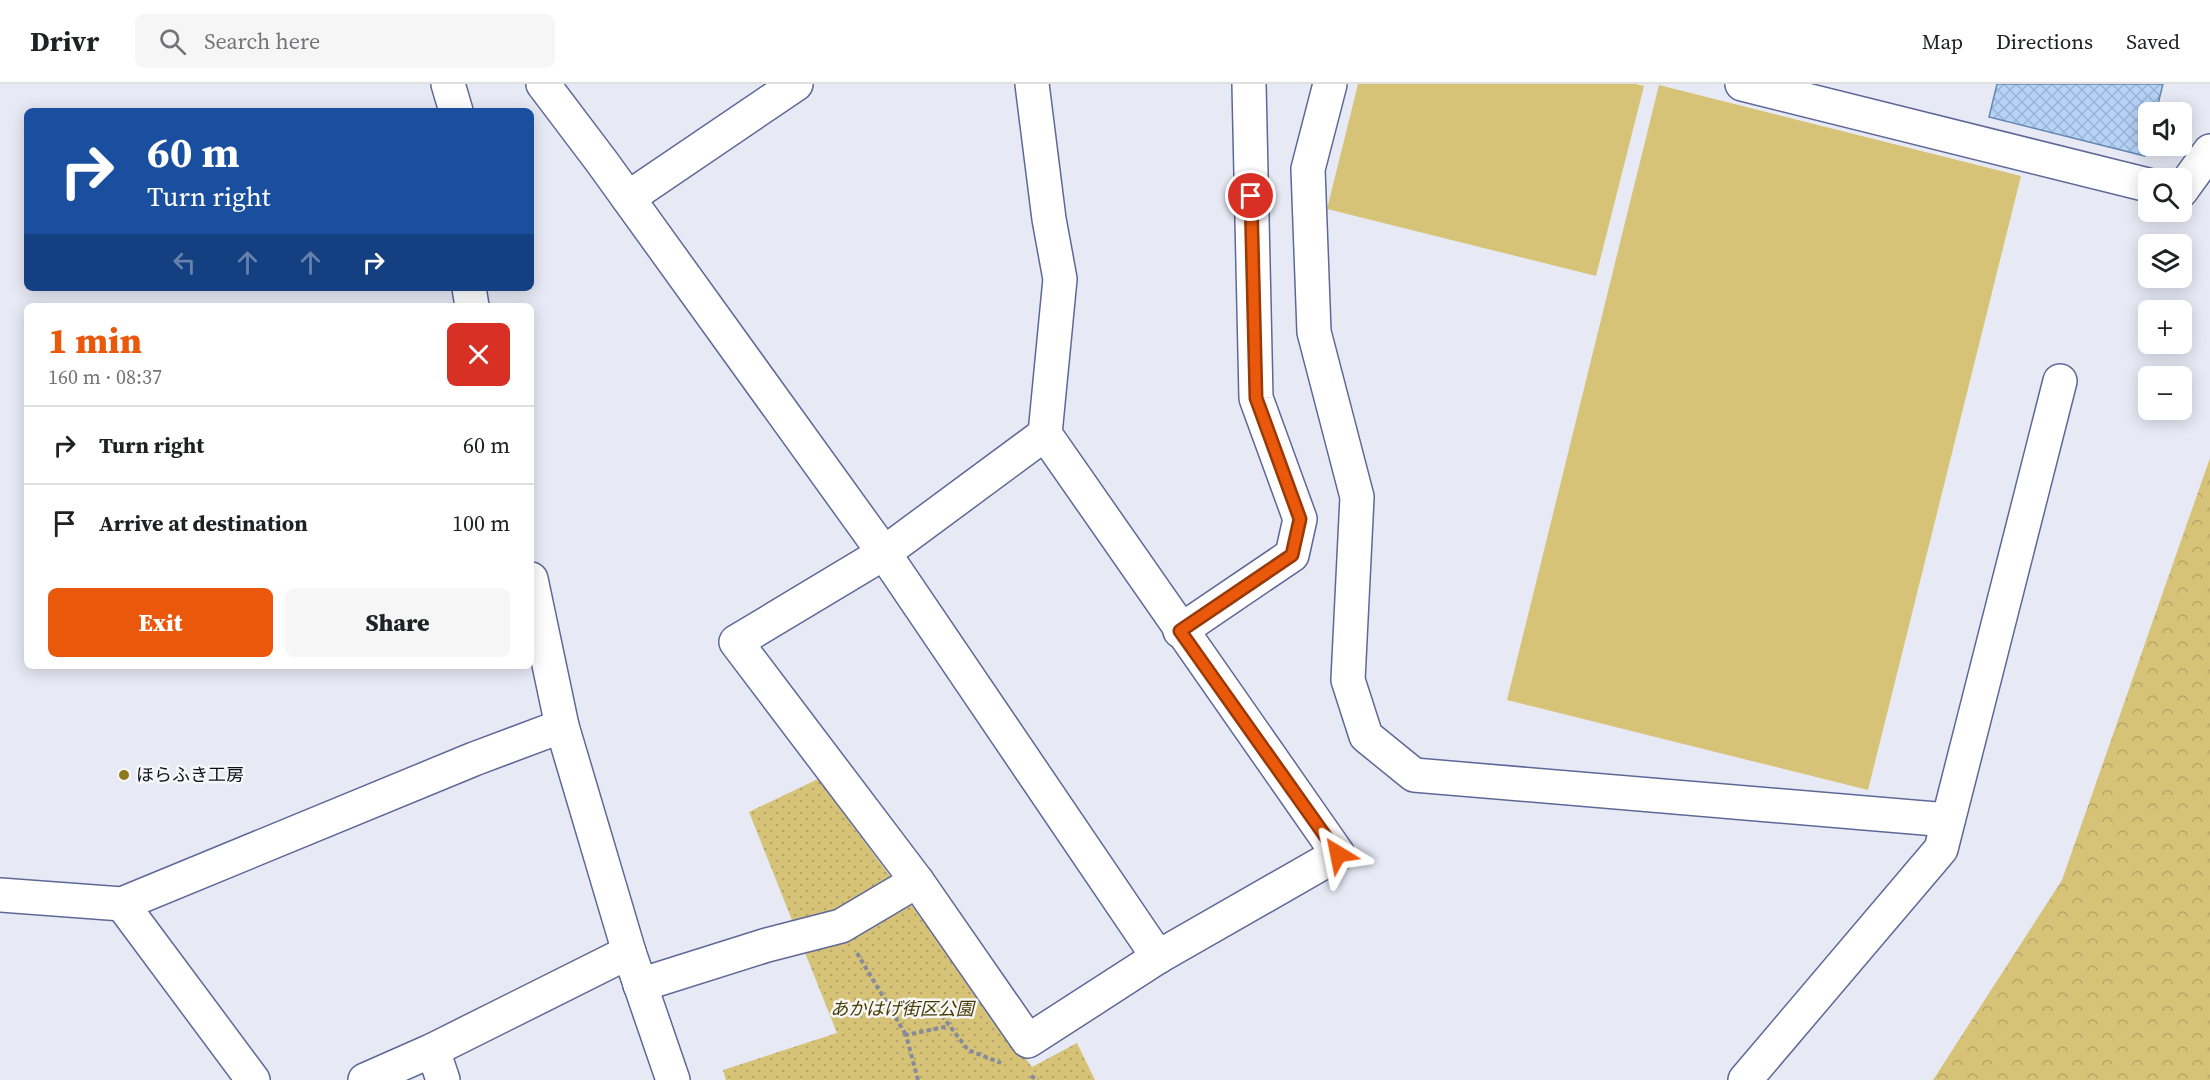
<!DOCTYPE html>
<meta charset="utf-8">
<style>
body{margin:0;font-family:"Source Serif 4","Noto Sans JP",serif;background:#f6f6f6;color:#202124;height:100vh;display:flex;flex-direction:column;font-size:22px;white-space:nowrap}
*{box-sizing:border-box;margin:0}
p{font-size:20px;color:#757577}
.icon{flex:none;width:33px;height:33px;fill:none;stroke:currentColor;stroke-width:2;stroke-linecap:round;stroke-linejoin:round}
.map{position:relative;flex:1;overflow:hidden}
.sheet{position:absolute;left:24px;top:219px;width:510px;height:366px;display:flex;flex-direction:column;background:#fff;border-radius:9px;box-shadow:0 3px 15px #0003}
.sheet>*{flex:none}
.top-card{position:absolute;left:24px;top:24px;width:510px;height:183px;border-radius:9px;box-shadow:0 3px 15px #0003;background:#1a4fa0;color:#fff;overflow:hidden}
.controls{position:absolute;left:2138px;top:18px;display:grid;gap:12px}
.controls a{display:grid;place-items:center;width:54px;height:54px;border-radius:9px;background:#fff;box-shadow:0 3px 15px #0003;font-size:30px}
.pin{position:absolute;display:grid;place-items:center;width:51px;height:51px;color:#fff;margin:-26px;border:3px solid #fff;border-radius:50%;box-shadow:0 2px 6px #0007}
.me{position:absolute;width:66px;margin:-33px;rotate:325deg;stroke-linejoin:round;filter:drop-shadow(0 0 4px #0008)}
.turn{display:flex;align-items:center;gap:21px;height:126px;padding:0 24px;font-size:27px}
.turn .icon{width:78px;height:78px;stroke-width:2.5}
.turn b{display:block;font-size:42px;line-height:51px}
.lanes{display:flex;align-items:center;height:57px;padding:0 24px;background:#0003;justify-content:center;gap:30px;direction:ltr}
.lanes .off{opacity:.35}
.round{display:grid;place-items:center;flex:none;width:63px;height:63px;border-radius:9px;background:#f6f6f6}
.summary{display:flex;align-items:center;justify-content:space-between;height:102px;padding:0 24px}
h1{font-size:36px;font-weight:800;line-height:45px;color:#ea580c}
.button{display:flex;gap:12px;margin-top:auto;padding:12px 24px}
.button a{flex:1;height:69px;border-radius:9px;background:#ea580c;color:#fff;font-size:24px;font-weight:800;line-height:69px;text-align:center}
.button a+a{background:#f6f6f6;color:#202124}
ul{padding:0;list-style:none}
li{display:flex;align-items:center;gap:18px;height:78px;padding:0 24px;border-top:2px solid #e0e0e0}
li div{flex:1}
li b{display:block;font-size:22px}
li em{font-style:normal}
header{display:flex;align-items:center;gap:36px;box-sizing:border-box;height:84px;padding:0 30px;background:#fff;border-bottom:2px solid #e0e0e0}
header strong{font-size:28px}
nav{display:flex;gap:33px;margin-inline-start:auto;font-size:21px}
.search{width:420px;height:54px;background:#f6f6f6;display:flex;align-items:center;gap:15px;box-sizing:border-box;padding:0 21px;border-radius:9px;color:#757577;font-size:22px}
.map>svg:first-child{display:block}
</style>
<header>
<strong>Drivr</strong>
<div class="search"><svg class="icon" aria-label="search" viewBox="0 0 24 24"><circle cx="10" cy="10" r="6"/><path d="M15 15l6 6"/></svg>Search here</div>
<nav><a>Map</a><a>Directions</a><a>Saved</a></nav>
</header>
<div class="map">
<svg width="2210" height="996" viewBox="0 0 2210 996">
<defs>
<pattern id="forest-crowns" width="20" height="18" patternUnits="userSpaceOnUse" patternTransform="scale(1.5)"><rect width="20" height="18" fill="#d7c377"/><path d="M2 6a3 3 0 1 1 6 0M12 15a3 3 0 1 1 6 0" fill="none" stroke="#b7a667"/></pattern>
<pattern id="park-dots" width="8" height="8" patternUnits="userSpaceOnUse" patternTransform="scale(1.5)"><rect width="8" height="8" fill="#d7c377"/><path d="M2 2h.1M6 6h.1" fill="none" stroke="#b7a667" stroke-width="1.8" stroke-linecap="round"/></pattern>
<pattern id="building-cross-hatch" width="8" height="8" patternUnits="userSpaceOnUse" patternTransform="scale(1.5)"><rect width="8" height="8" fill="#b5d2f7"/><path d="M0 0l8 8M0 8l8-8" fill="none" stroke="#9ab3d3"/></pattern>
</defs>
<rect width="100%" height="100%" fill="#e7eaf5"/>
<g fill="#d7c377">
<path d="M1358,0h278l8,2 -48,190 -269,-67z"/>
<path d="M1659,1l362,91 -153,614 -361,-90z"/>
</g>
<path fill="url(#forest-crowns)" d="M2210,374v622h-277l129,-200z"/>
<path fill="url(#park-dots)" d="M818,695l214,288 45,-24 18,37h-369l-3,-10 114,-37 -88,-221z"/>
<path fill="url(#building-cross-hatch)" stroke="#6587b3" stroke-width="1.5" d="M1997,0h166l-7,28h-8v33l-3,11 -156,-39z"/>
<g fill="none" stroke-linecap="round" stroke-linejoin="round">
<defs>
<g id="minor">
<path d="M448,0l8,27"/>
<path d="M543,0l59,78 282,391 274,404"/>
<path d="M1032,0l17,135 11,60 -15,155 293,420 -180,103 -130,84 -111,-160 -181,-239 148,-89 161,-119"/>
<path d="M1330,0l-22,85 6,163 43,165 -9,183 18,56 48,39 534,45"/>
<path d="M1742,0l406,101"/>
<path d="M2181,107l29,-40"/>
<path d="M628,114l168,-114"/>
<path d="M469,204l3,18"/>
<path d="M531,495l31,147 67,226 44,128"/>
<path d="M1180,547l112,-76 8,-36 -44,-121 -7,-314"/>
<path d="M0,811l122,9 352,-145 88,-33"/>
<path d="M122,820l131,176"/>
<path d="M640,901l127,-40 74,-19 76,-45"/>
<path d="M433,966l10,30"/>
<path d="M365,996l68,-30 196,-98"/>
<path d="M1745,996l196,-231 119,-468"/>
</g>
</defs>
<use href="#minor" stroke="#5e6898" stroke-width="36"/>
<g stroke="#888b9a" stroke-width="4" stroke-dasharray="4.5 3" stroke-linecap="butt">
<path d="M857,869l49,82"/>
<path d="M967,928l-24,5 25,33 33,13"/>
<path d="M1031,992l7,4"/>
<path d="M918,996l-12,-45 43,-9"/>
</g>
<use href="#minor" stroke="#fff" stroke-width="33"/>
</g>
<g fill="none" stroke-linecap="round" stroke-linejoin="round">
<defs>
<path id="route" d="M1251,112l5,202 44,121 -8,36 -112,76 158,223"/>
</defs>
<use href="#route" stroke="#983908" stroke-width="15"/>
<use href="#route" stroke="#ea580c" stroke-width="10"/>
</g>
<circle fill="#8e791e" stroke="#f7f7f7" stroke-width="2" cx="124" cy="691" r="6"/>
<g text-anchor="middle" stroke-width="5" stroke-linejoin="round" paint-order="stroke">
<g font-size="18" fill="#0d1023" stroke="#f7f7f7" text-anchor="start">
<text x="136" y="697">ほらふき工房</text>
</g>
<g font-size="18" font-style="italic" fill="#463900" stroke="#f7f7f7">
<text x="902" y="931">あかはげ街区公園</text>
</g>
</g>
</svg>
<div class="controls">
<a><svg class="icon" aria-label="sound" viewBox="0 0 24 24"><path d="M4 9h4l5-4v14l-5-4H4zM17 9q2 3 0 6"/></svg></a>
<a><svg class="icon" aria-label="search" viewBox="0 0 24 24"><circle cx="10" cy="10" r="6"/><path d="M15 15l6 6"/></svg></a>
<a><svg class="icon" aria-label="layers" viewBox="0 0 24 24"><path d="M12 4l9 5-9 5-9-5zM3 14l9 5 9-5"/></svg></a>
<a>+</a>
<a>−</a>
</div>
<div class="pin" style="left:1251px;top:112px;background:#d93025"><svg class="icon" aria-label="arrive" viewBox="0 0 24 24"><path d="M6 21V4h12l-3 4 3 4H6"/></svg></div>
<svg class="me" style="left:1338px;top:770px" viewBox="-20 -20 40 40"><path d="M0-17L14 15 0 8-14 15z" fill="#ea580c" stroke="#fff" stroke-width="4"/></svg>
<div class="top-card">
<div class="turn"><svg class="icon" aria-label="right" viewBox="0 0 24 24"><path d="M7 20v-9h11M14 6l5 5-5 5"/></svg><div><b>60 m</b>Turn right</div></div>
<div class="lanes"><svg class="icon off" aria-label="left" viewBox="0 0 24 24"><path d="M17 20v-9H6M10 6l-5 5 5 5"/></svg><svg class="icon off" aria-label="ahead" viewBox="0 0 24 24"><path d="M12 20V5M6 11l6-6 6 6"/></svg><svg class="icon off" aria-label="ahead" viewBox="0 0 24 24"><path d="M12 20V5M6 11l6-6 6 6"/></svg><svg class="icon" aria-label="right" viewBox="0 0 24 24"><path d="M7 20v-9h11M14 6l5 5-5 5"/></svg></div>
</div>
<section class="sheet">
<div class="summary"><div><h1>1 min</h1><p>160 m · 08:37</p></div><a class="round" style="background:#d93025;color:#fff"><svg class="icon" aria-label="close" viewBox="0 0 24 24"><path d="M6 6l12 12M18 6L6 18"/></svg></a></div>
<ul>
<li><svg class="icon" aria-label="right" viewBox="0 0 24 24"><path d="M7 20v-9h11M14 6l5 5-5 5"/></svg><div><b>Turn right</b></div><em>60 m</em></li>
<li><svg class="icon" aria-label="arrive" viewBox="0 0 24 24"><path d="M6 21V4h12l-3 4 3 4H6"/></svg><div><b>Arrive at destination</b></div><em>100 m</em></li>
</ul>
<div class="button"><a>Exit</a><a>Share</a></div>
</section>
</div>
